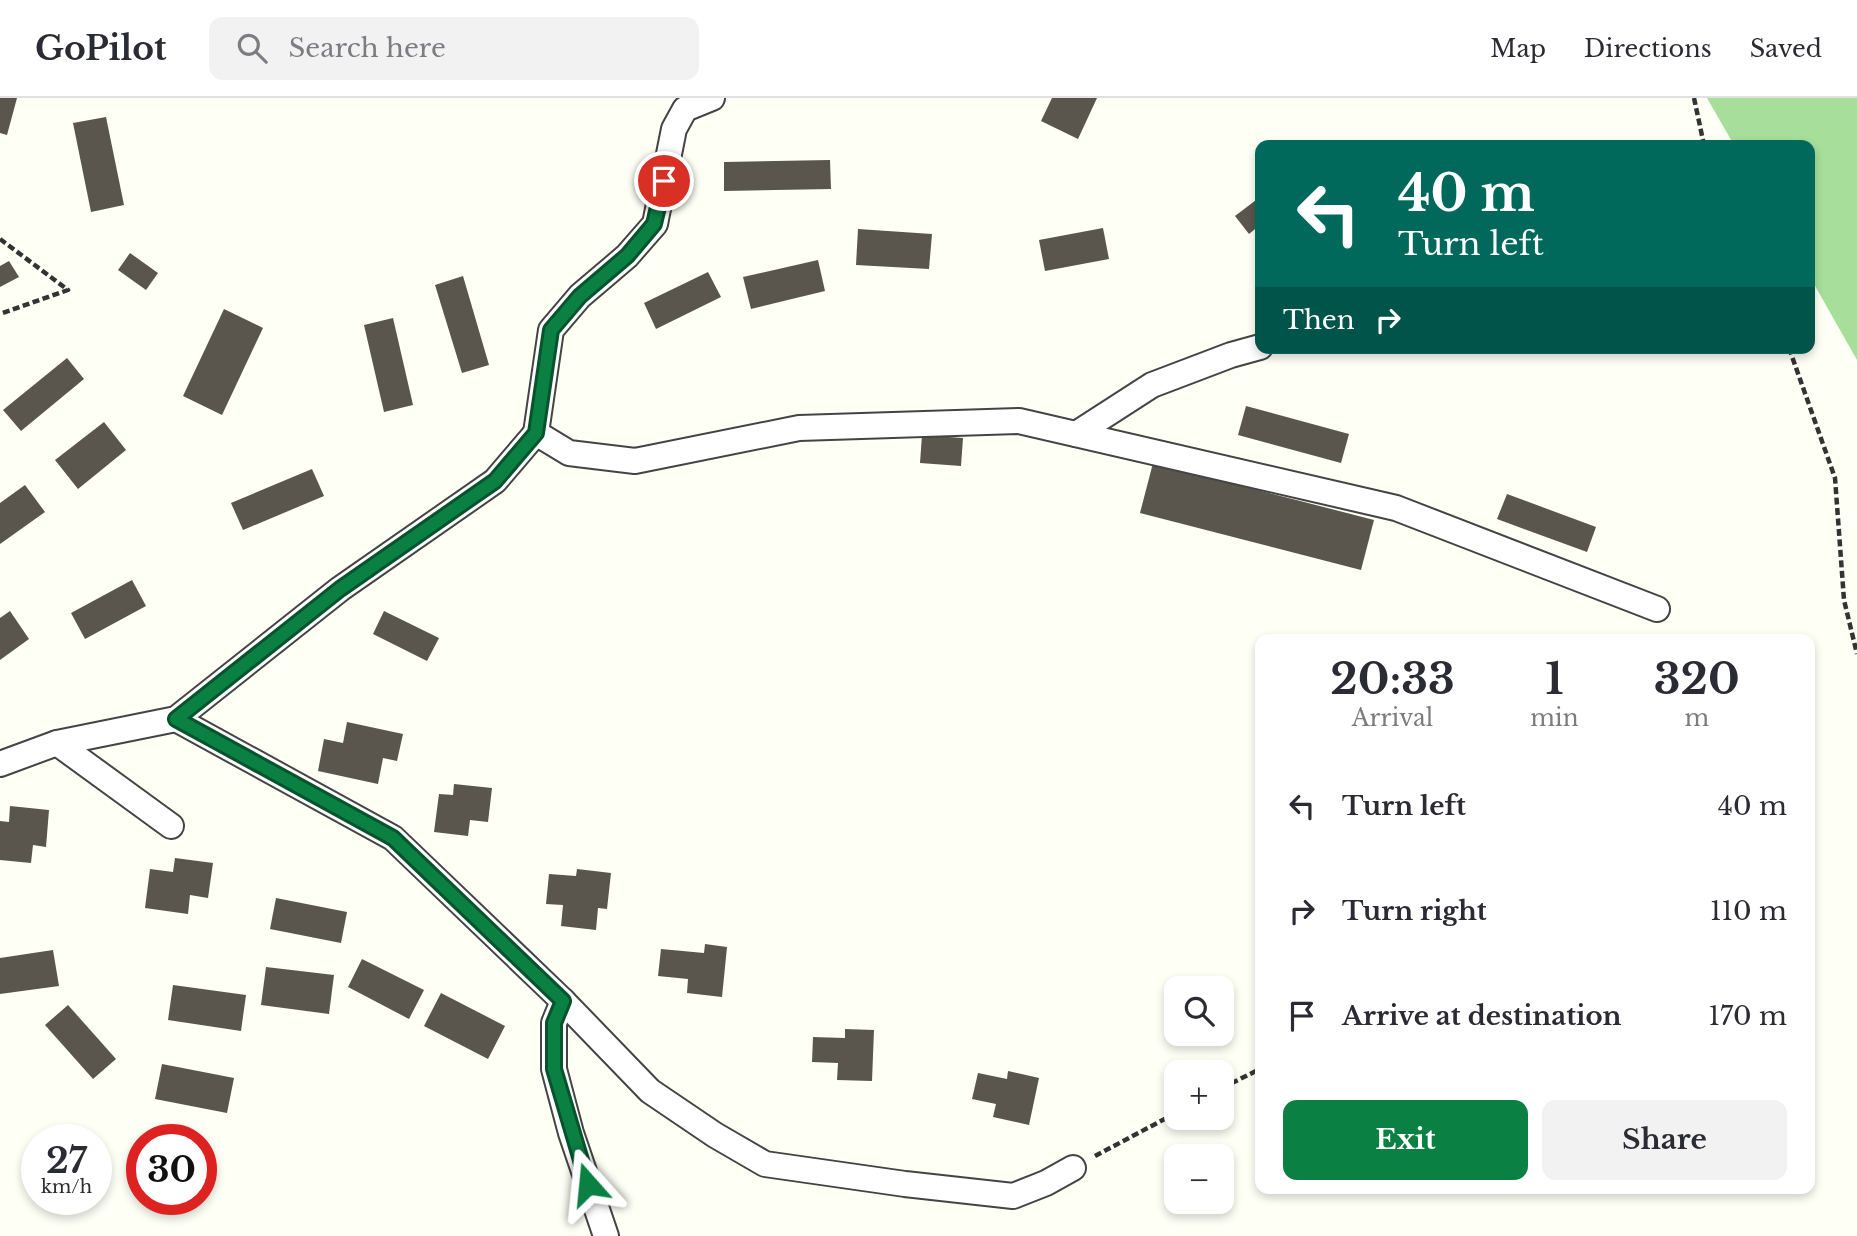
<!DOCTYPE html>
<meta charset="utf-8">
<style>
body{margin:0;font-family:"Libre Baskerville",serif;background:#f2f2f3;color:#2b2b33;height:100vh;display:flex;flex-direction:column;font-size:26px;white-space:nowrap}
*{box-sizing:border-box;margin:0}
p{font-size:23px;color:#7c7c81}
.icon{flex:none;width:38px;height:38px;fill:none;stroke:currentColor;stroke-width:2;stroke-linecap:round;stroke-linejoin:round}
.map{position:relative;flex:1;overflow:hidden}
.sheet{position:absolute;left:1255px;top:536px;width:560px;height:560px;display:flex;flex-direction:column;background:#fff;border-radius:14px;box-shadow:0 4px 10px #0003}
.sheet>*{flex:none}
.banner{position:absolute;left:1255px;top:42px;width:560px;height:214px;border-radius:14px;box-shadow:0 4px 10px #0003;background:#00695c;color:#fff;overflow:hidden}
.tools{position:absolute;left:1164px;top:878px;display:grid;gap:14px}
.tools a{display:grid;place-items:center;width:70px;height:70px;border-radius:14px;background:#fff;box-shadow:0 4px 10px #0003;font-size:35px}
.speed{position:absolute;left:21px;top:1026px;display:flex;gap:14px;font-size:35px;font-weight:700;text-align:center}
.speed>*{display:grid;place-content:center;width:91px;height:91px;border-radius:50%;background:#fff;box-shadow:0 4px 10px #0003;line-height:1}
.speed small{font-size:18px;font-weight:400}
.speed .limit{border:10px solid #d22;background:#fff;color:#111}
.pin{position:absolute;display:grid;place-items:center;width:60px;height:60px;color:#fff;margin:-30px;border:4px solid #fff;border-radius:50%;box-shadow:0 2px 7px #0007}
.me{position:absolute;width:77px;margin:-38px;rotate:342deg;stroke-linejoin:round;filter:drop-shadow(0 0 5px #0008)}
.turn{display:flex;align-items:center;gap:24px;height:147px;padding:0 28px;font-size:32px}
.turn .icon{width:91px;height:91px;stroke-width:2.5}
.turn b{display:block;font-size:49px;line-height:60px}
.then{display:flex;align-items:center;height:66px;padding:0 28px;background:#0003;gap:14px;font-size:26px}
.eta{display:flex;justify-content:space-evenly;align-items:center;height:119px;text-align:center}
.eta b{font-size:42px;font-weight:700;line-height:49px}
.cta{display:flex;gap:14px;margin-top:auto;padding:14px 28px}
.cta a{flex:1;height:80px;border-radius:14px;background:#0b8043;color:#fff;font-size:28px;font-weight:700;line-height:80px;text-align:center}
.cta a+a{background:#f2f2f3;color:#2b2b33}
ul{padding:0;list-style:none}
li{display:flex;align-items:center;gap:21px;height:105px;padding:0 28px}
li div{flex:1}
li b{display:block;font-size:26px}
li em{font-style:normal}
header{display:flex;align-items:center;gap:42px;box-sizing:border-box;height:98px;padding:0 35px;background:#fff;border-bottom:2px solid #e1e1e2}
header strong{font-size:33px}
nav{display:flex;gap:38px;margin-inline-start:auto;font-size:24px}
.search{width:490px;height:63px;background:#f2f2f3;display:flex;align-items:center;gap:18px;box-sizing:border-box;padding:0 24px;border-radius:14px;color:#7c7c81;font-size:26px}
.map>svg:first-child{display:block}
</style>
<header>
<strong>GoPilot</strong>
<div class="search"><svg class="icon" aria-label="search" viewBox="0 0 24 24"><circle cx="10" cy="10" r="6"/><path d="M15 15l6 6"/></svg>Search here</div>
<nav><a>Map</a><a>Directions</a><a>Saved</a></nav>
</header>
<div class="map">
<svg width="1857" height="1138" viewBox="0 0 1857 1138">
<rect width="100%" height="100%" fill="#fefff5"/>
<path fill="#a6de9a" d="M1707,0h150v262l-47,-83v-132h-76z"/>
<g fill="#5a564d">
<path d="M0,0h17l-10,37 -7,-2z"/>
<path d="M1052,0h45l-19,41 -37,-18z"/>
<path d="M106,19l18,88 -33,7 -18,-89z"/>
<path d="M830,62l1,29 -107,2v-29z"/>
<path d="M1260,99v28l-11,9 -14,-18z"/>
<path d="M1103,130l6,31 -64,12 -6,-31z"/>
<path d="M858,131l74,5 -3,35 -73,-4z"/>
<path d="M130,155l28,20 -12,17 -28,-20z"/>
<path d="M818,162l7,31 -74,18 -8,-32z"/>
<path d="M9,163l10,16 -19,10v-21z"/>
<path d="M708,174l13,25 -65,32 -12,-26z"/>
<path d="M463,178l26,89 -27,8 -27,-88z"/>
<path d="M224,211l39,19 -41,87 -39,-19z"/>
<path d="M393,220l20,87 -29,7 -20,-87z"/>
<path d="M67,260l17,21 -63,52 -18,-21z"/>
<path d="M1246,308l103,28 -8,29 -103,-28z"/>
<path d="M104,324l22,28 -48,39 -23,-29z"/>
<path d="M922,337l41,3 -2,28 -41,-3z"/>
<path d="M1153,365l221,57 -13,50 -221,-57z"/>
<path d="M312,371l12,27 -81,34 -12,-27z"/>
<path d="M25,387l20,27 -45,32v-41z"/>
<path d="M1507,396l89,33 -9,25 -90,-33z"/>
<path d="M132,482l14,26 -61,33 -14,-26z"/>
<path d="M10,513l19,28 -29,21v-42z"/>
<path d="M384,513l55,27 -12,23 -54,-27z"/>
<path d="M347,624l56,12 -6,27 -14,-3 -5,26 -60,-13 6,-32 19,4z"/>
<path d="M454,686l38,4 -4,34 -18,-2 -2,16 -34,-4 5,-38 14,1z"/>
<path d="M10,708l39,4 -3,37 -13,-2 -2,18 -31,-3v-39l9,1z"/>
<path d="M175,760l38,5 -5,35 -18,-3 -2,19 -43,-6 5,-39 23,3z"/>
<path d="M577,771l34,4 -4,36 -9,-1 -2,22 -35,-4 2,-21 -17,-1 3,-30 27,2z"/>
<path d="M276,800l71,14 -6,31 -71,-14z"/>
<path d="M705,846l22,3 -5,50 -35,-4 1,-14 -30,-3 3,-27 43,4z"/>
<path d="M53,852l6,36 -59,8v-36z"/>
<path d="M362,861l62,31 -15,29 -61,-32z"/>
<path d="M266,869l68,8 -5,39 -68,-9z"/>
<path d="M173,887l73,10 -5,36 -73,-11z"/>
<path d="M441,895l64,33 -17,33 -64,-33z"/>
<path d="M68,907l48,54 -23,20 -48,-54z"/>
<path d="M845,931l29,1 -2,51 -35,-1 1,-17 -26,-1 1,-25 32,1z"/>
<path d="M162,966l72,14 -7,35 -72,-14z"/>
<path d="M1008,973l31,7 -10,47 -36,-8 3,-13 -24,-5 6,-26 29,6z"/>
</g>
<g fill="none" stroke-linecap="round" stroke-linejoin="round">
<defs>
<g id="minor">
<path d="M536,335l15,-103 29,-34 47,-40 28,-32 19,-95 11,-20 27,-11"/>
<path d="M1076,336l76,-49 79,-30 29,-8"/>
<path d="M176,621l217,119 170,163 87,90 65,44 50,29 140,20 108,12 33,-13 27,-15"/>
<path d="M57,645l114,83"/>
<path d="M0,666l57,-21 119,-24 164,-130 155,-108 41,-48 33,20 66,8 164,-33 220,-7 377,87 261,101"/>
<path d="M563,903l-9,22v46l17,64 35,103"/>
</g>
</defs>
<use href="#minor" stroke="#444" stroke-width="28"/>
<g stroke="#333" stroke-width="4.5" stroke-dasharray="7 3.5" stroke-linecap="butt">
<path d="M1694,0l10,47"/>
<path d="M0,141l68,51 -68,24"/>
<path d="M1789,250l46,130 9,122 13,54"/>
<path d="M1222,990l38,-19"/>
<path d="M1095,1058l81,-43"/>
</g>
<use href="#minor" stroke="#fff" stroke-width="24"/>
</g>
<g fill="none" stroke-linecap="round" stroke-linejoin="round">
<defs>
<path id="route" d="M588,1086l-34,-115v-46l9,-22 -170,-163 -217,-119 164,-130 155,-108 41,-48 15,-103 29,-34 47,-40 27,-32 10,-43"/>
</defs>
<use href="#route" stroke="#07532c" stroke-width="18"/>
<use href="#route" stroke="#0b8043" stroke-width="12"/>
</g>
</svg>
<div class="tools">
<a><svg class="icon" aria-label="search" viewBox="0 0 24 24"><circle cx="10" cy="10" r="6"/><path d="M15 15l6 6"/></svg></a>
<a>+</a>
<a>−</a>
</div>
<div class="speed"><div>27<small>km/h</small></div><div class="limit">30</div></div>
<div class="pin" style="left:664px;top:83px;background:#d93025"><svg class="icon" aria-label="arrive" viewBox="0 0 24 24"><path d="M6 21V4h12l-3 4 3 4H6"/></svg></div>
<svg class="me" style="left:588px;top:1086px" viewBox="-20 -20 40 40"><path d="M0-17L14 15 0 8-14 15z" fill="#0b8043" stroke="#fff" stroke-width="4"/></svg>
<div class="banner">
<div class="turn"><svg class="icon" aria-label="left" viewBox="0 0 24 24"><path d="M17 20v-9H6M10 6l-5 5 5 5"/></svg><div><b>40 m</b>Turn left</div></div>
<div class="then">Then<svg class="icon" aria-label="right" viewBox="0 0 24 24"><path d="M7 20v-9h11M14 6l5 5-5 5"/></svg></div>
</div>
<section class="sheet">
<div class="eta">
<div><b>20:33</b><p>Arrival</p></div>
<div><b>1</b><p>min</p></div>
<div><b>320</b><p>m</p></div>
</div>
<ul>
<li><svg class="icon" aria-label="left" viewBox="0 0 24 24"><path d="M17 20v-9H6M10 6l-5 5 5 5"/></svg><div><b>Turn left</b></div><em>40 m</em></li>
<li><svg class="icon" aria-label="right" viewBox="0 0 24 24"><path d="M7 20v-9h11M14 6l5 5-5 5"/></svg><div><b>Turn right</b></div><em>110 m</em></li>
<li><svg class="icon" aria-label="arrive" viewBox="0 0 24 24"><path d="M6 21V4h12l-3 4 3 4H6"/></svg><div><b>Arrive at destination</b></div><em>170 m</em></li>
</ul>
<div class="cta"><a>Exit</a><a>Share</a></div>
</section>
</div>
